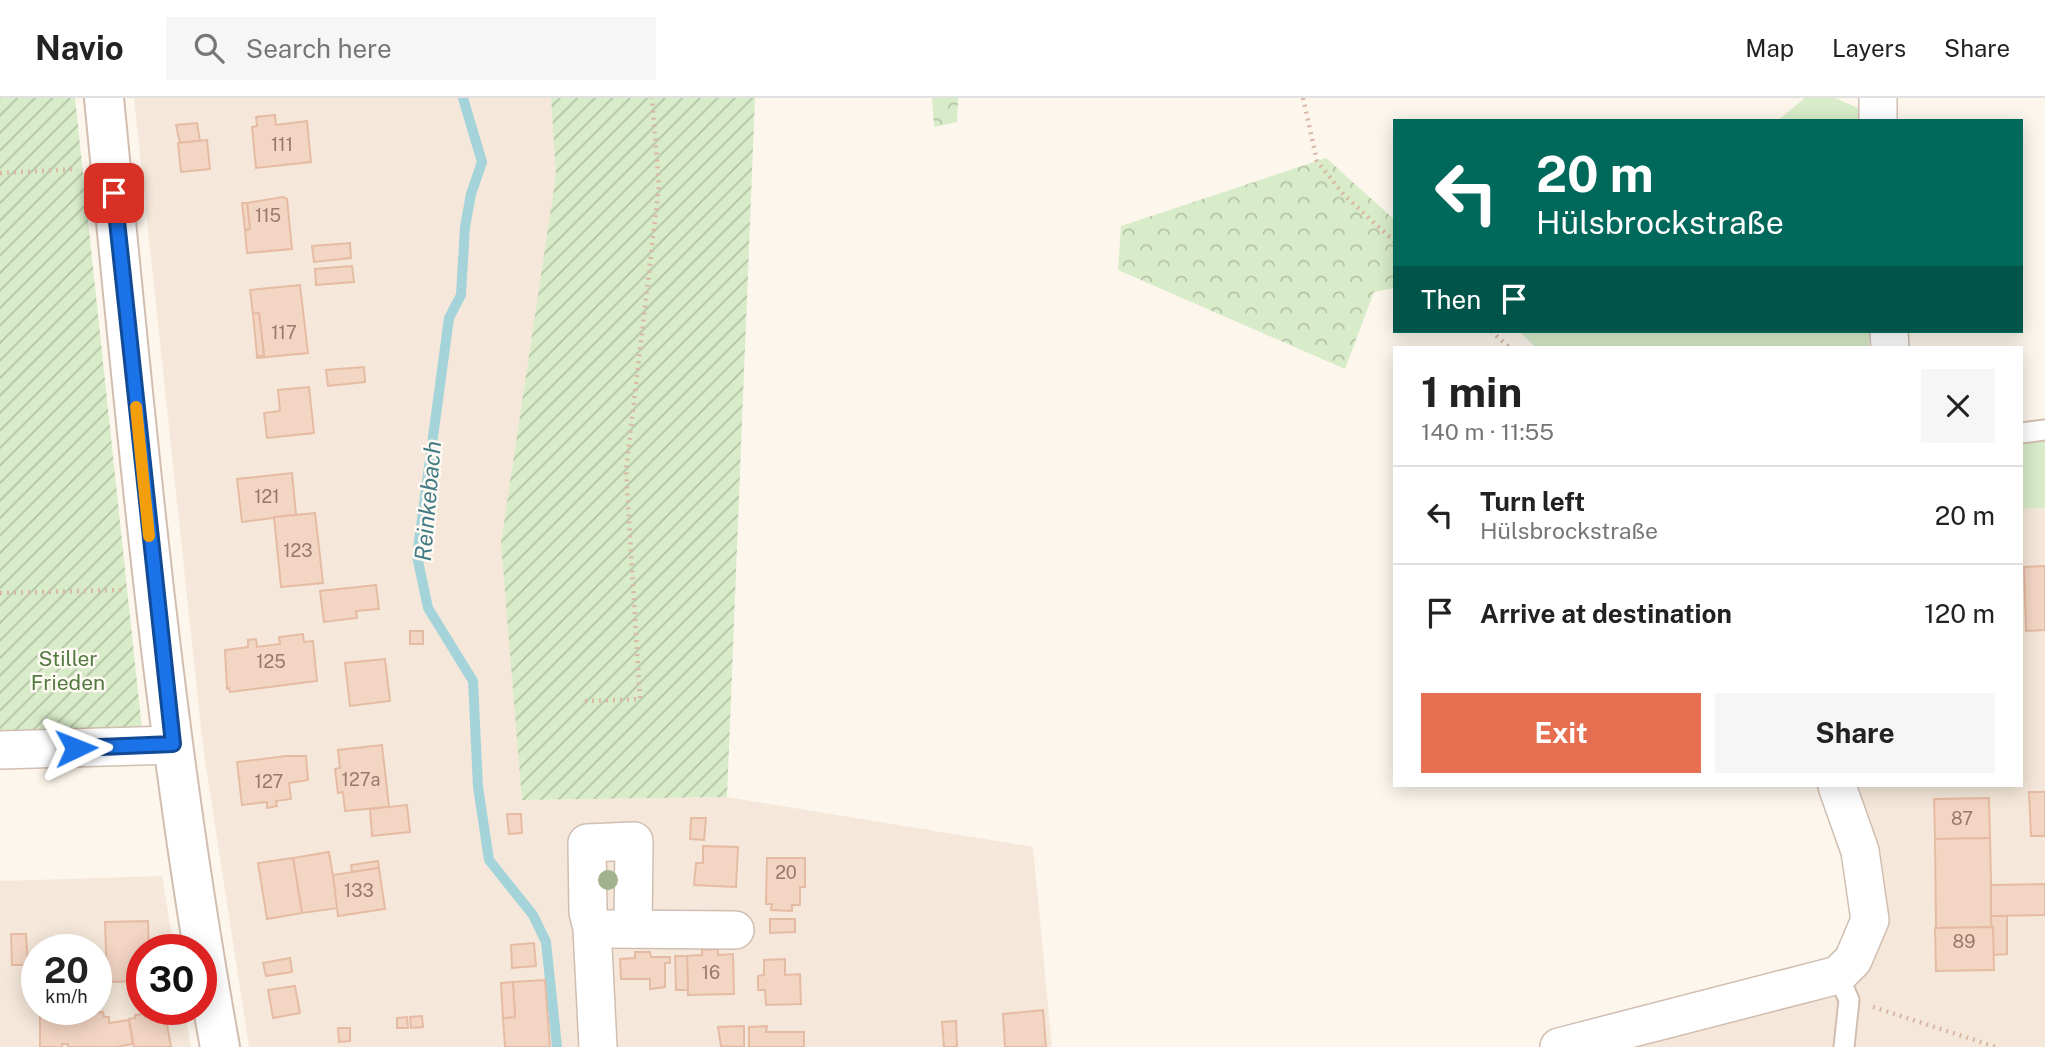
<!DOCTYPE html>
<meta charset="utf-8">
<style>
body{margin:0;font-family:"Public Sans",sans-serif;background:#f6f6f6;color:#222;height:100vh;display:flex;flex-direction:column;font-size:26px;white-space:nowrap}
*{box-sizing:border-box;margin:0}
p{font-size:23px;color:#767676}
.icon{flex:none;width:38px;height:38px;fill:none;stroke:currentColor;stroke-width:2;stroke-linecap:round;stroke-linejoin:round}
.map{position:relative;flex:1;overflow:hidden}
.details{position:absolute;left:1393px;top:248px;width:630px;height:441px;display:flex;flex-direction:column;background:#fff;border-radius:0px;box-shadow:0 4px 18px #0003}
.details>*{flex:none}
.banner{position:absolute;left:1393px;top:21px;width:630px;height:214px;border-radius:0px;box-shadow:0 4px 18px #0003;background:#00695c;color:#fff;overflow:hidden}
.speed{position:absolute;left:21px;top:836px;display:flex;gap:14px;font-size:35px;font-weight:700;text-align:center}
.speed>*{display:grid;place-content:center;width:91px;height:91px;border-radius:50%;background:#fff;box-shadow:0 4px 18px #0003;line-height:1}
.speed small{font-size:18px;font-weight:400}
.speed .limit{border:10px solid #d22;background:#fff;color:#111}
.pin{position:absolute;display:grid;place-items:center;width:60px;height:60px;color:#fff;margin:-30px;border-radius:14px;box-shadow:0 4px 10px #0006}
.me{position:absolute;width:77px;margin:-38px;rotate:88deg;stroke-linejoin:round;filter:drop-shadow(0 0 5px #0008)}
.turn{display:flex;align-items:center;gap:24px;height:147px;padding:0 28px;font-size:32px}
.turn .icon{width:91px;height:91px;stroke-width:2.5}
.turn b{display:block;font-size:49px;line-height:60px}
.then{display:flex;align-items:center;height:66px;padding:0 28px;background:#0003;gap:14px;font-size:26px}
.round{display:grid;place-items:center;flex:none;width:74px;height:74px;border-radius:0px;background:#f6f6f6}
.overview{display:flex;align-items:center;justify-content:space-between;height:119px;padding:0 28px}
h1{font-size:42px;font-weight:700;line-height:52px}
.cta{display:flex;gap:14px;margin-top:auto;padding:14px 28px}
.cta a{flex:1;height:80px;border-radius:0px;background:#e76f51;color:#fff;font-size:28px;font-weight:700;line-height:80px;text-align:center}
.cta a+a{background:#f6f6f6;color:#222}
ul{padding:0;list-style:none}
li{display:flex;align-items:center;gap:21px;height:98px;padding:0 28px;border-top:2px solid #e0e0e0}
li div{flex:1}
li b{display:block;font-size:26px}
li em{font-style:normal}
header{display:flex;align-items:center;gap:42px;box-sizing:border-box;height:98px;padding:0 35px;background:#fff;border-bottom:2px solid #e0e0e0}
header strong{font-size:33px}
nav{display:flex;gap:38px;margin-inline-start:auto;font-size:24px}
.search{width:490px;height:63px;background:#f6f6f6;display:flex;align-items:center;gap:18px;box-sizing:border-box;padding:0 24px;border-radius:0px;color:#767676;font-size:26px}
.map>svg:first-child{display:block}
</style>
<header>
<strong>Navio</strong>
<div class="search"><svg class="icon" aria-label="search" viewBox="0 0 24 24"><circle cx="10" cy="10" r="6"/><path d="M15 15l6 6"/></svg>Search here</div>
<nav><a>Map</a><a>Layers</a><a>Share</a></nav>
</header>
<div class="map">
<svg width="2045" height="949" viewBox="0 0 2045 949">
<defs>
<pattern id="forest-crowns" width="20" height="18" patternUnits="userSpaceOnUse" patternTransform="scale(1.75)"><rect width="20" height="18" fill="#d8ecc9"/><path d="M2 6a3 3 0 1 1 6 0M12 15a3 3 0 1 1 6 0" fill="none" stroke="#b4c2a5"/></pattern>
<pattern id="garden-furrows" width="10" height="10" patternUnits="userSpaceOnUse" patternTransform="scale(1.75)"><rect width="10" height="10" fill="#d8ecc9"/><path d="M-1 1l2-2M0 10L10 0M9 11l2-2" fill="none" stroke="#b4c2a5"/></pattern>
</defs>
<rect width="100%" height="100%" fill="#fdf6ec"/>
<g fill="#f5e8da" fill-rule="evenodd">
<path d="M134,0h417l5,77 -34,625 205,-3 306,50 19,200h-803l-46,-300z"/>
<path d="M2021,410h24v539h-431l254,-86 -19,-175h172z"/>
<path d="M162,778l12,74h-32v60h42l7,37h-191v-166zM37,852h59v60h-59z"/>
</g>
<g fill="#d8ecc9">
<path d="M1805,0h30l25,11v12h-83z"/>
<path d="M1519,233h350v17h-333z"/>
<path d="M2045,343v67h-24v-64z"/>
</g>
<g fill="url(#forest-crowns)">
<path d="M932,0h26l-1,24 -23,5z"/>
<path d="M1326,60l69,62v68l-21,4 -29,77 -227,-99 3,-44z"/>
</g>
<g fill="url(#garden-furrows)">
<path d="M0,0h75l68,641 -143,4z"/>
<path d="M551,0h204l-28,699 -205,3 -21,-257 55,-368z"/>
</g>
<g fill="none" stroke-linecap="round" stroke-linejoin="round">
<path stroke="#a5d3da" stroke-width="10" d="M463,0l19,64 -11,32 -6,33 -4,68 -12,23 -32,238 11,52 45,73 5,106 11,73 44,55 13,27 11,105"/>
</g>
<g fill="#f3d5c3" stroke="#e6bba3" stroke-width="2">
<path d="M275,17l1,10 31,-4 4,41 -55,6 -4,-41 5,-1 -1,-9z"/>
<path d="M197,25l3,18 -20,2 -4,-18z"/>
<path d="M207,42l3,29 -29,3 -3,-29z"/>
<path d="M283,99l4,2 5,50 -45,4 -2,-23 5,-1 -3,-26z"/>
<path d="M242,105h5l3,26 -5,1z"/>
<path d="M350,145l1,15 -37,4 -2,-16z"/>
<path d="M352,168l2,16 -38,3 -1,-16z"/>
<path d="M300,187l8,68 -51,5v-2h7l-5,-43 -6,1 -3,-24z"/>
<path d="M259,215l5,43h-7l-4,-42z"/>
<path d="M364,269l1,15 -37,4 -2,-16z"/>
<path d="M309,289l5,46 -47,5 -3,-25 16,-2 -2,-21z"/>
<path d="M292,375l4,42 -54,7 -5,-43z"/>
<path d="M315,415l8,70 -42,4 -7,-70z"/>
<path d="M2045,468v64l-19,1 -2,-64z"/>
<path d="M376,487l3,24 -23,2 1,7 -33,4 -4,-31z"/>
<rect x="410" y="533" width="13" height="13"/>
<path d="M303,536l1,8 9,-1 4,40 -87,11 -1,-4 -2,1 -2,-39 23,-3v-7l8,-1 1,8 23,-3 -1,-7z"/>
<path d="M385,561l5,42 -40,5 -5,-43z"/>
<path d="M382,647l7,62 -44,4 -2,-19 -5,1 -3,-24 5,-1 -2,-18z"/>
<path d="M286,658h20l2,24 -19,3 2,16 -15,2 1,5 -10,2v-6l-25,3 -5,-43z"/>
<path d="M2029,694h16v44h-14z"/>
<path d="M1989,700l1,40 -55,1 -1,-40z"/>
<path d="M407,707l3,27 -38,4 -2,-27z"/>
<path d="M507,716h14l1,19 -13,1z"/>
<path d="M691,720h15l-2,22 -14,-1z"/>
<path d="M1990,740l2,89 -56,1 -1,-89z"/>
<path d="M703,748l35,1 -2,40 -42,-2 2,-22h7z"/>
<path d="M329,754l9,56 -36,5 -9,-55z"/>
<path d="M293,760l9,55 -35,6 -9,-56z"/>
<path d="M767,760h38v29h-5v18h-8v6l-21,-1 1,-6h-6z"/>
<path d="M378,763l1,7 -27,4 -1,-7z"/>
<path d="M379,770l6,41 -47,7 -5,-41z"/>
<path d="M2045,786v31l-54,1v-31z"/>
<path d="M1991,818h16v38l-14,1z"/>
<path d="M770,821h25v13l-25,1z"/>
<path d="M148,823l1,29h-7v31l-35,1 -2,-60z"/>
<path d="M1993,829l1,43 -58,1 -1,-43z"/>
<path d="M11,836h15l2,31h-16z"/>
<path d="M534,845l2,23 -24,2 -1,-23z"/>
<path d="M718,851v6l15,-1 1,40 -46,1 -1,-39 15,-1v-5z"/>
<path d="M635,854h15l1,5h19v6h-5v24l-15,2v-10h-29l-1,-20 15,-1z"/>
<path d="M675,858h12l1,34h-12z"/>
<path d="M290,860l2,14 -26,4 -3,-13z"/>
<path d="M785,861v16l15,-1 1,30 -35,1 -1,-15h-7v-14l6,-1v-15z"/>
<path d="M545,882l5,67h-45l-2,-29 12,-1 -2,-35z"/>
<path d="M513,884l2,35 -12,1 -2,-35z"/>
<path d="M295,888l5,27 -27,5 -5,-28z"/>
<path d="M1043,912l3,37h-41l-2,-33z"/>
<path d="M103,914l1,5h5v6l20,-3 4,24 -17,3h-48v-3h-6v3h-22v-31l22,-1v5h5v-7z"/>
<path d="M165,915l6,34h-37l-5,-28 6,-1v-3l9,-1 1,3z"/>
<path d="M422,918l1,11 -12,1 -1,-11z"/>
<path d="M407,919l1,11h-11v-10z"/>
<path d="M956,923l1,26h-13l-2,-25z"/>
<path d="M744,928v21l-23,-1 -3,-19z"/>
<path d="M767,928l-1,6h38v15h-55v-20z"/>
<path d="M338,930h12v13l-11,1z"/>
</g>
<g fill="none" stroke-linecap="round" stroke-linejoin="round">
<defs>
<g id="service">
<path d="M2021,335l24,-3"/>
<path d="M1838,877l11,25 -5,47"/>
</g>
<g id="minor">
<path d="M1878,23v-23"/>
<path d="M1889,233l1,17"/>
<path d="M0,652l172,-5"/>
<path d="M610,831l125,1"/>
<path d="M598,949l-6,-119 -4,-16 -1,-69 47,-2 -1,88"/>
<path d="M1559,949l279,-72 15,-15 17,-40 -10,-69 -23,-65"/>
</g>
<path id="tertiary" d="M104,0c31,317 59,636 116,949"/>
</defs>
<use href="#service" stroke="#d1beb0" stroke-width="23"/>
<use href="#minor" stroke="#d1beb0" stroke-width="40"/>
<use href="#tertiary" stroke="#d1beb0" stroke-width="42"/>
<g stroke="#d9b8a5" stroke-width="4.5" stroke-dasharray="2 5" stroke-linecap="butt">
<path d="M1303,0l14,63 27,34 51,47"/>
<path d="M0,75l77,-4"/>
<path d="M1491,233l19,17"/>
<path d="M0,495l122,-3"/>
<path d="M585,603l55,-2 -14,-229 33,-284 -7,-88"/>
<path d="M1873,909l123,40"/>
</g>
<use href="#service" stroke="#fff" stroke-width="19"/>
<use href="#minor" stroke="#fff" stroke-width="37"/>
<use href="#tertiary" stroke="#fff" stroke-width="38"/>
</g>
<circle fill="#a0b28e" cx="608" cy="782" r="10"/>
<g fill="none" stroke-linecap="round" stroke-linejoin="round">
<defs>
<path id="route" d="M76,650l97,-4 -59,-551"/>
</defs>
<use href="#route" stroke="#114b97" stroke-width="18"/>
<use href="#route" stroke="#1a73e8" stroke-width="12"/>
<path stroke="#f59e0b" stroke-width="12" d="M136,309l13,129"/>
</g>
<g text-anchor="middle" stroke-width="5" stroke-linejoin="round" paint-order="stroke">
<g font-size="18" fill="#987a6a">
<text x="282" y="53">111</text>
<text x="268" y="124">115</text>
<text x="284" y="241">117</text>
<text x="267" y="405">121</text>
<text x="298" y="459">123</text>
<text x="271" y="570">125</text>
<text x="361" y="688">127a</text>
<text x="269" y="690">127</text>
<text x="1962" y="727">87</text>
<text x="786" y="781">20</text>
<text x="359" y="799">133</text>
<text x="1964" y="850">89</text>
<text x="711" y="881">16</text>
</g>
<g font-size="21" fill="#537a41" stroke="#fffaf3">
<text x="68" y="568">Stiller<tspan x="68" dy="24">Frieden</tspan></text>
</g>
<g font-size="23" font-style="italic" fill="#437c86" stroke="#fffaf3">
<text transform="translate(428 403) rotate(-85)" y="8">Reinkebach</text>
</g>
</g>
</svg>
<div class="speed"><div>20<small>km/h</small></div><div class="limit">30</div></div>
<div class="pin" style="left:114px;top:95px;background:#d93025"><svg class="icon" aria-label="arrive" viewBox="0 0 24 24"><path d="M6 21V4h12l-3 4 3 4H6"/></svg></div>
<svg class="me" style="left:76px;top:650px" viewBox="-20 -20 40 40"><path d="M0-17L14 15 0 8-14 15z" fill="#1a73e8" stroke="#fff" stroke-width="4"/></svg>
<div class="banner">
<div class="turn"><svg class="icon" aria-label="left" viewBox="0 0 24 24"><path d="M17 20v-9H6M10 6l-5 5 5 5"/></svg><div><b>20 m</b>Hülsbrockstraße</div></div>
<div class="then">Then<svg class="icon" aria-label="arrive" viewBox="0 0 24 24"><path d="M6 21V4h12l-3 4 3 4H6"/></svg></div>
</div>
<section class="details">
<div class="overview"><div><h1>1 min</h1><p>140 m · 11:55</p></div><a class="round"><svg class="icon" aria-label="close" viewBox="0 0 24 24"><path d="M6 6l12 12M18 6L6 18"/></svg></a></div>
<ul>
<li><svg class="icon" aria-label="left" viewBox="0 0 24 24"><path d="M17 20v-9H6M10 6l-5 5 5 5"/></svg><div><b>Turn left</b><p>Hülsbrockstraße</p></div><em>20 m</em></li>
<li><svg class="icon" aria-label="arrive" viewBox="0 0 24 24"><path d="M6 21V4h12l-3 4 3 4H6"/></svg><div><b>Arrive at destination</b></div><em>120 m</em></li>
</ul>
<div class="cta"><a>Exit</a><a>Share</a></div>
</section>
</div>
